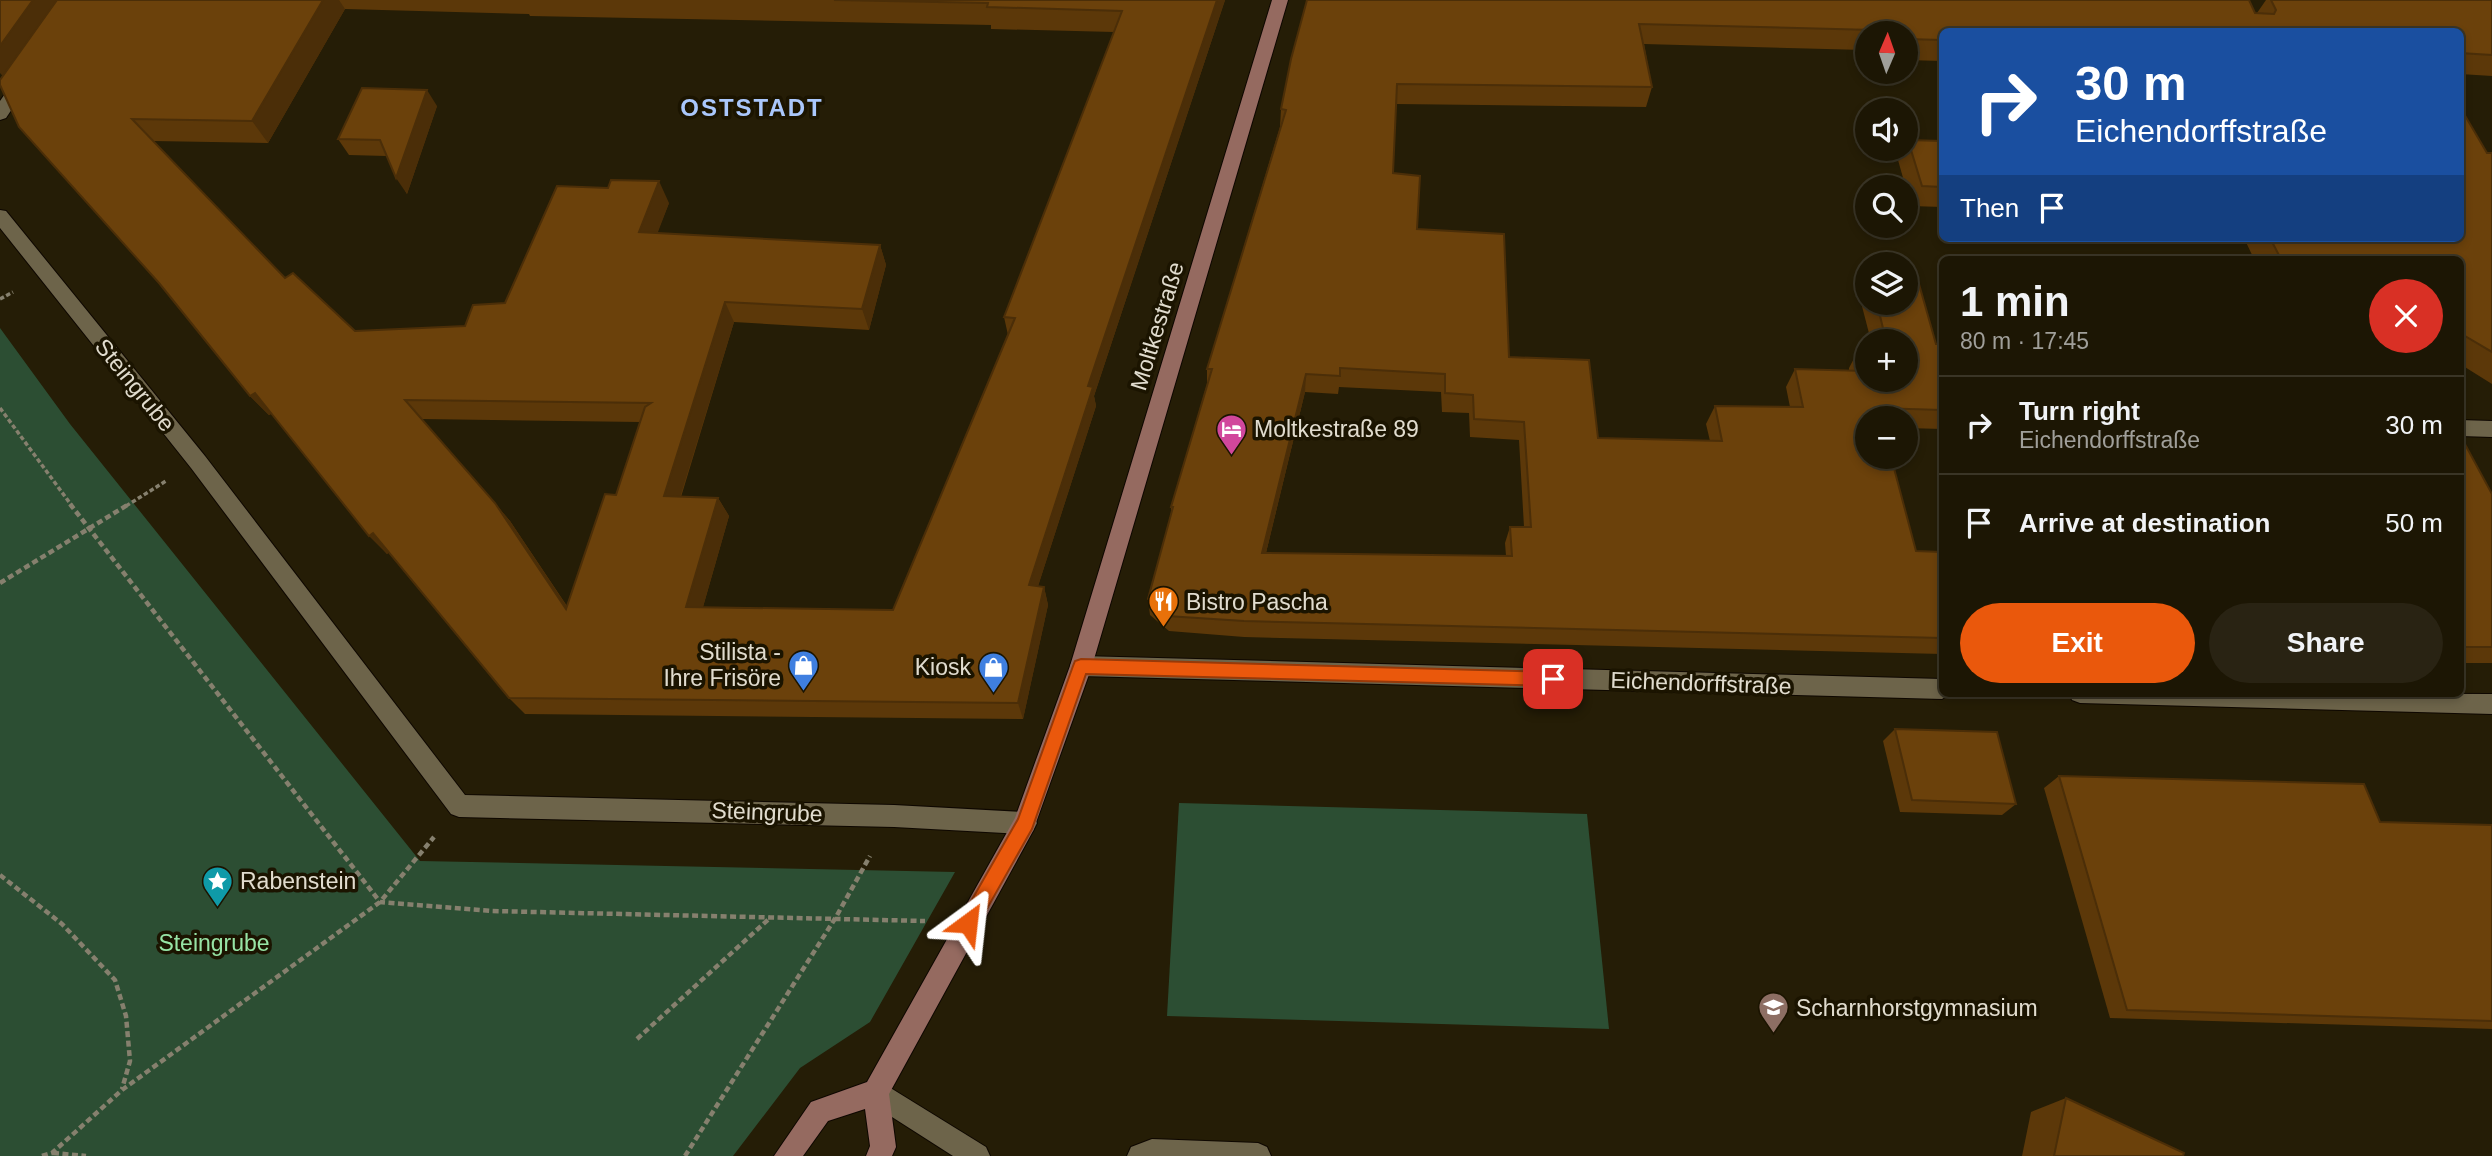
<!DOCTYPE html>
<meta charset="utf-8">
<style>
body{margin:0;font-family:Arial,sans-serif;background:#292313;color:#f1f3f6;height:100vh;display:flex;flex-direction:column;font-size:26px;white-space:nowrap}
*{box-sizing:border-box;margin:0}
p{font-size:23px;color:#a09f9a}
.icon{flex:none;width:38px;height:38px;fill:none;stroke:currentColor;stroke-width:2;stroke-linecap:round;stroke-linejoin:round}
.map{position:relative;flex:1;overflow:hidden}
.sheet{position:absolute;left:1939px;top:256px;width:525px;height:441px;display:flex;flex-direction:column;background:#1c1604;border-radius:10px;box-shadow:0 4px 10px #0003,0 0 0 2px #3a3526}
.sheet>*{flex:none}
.hud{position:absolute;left:1939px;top:28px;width:525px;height:214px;border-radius:10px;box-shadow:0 4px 10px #0003,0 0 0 2px #3a3526;background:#1a4fa0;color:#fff;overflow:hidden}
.needle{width:46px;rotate:2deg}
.buttons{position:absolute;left:1855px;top:21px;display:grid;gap:14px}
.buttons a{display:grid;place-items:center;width:63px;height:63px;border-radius:50%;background:#1c1604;box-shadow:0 4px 10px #0003,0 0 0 2px #3a3526;font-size:35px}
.pin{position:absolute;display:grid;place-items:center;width:60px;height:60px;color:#fff;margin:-30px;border-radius:14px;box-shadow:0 4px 10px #0006}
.me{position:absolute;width:77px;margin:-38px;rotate:30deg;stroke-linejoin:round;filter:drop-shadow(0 0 5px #0008)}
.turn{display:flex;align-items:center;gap:24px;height:147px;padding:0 21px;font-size:32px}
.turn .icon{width:91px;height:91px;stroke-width:2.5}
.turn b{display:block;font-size:49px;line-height:60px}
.then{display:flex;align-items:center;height:66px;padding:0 21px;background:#0003;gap:14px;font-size:26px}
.round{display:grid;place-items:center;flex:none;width:74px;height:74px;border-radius:37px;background:#292313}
.head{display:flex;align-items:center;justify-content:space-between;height:119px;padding:0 21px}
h1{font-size:42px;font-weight:700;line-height:52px}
.action{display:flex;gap:14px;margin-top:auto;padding:14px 21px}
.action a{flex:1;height:80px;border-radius:42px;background:#ea580c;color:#fff;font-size:28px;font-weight:700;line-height:80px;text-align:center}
.action a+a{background:#292313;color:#f1f3f6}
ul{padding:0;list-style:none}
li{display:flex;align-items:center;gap:21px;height:98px;padding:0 21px;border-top:2px solid #3a3526}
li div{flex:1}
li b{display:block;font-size:26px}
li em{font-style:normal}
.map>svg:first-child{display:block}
</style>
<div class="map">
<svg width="2492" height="1156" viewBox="0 0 2492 1156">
<rect width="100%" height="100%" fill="#251d06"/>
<g fill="#2c4e33">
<path d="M0,328l70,96 350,437 535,11 -85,150 -70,46 -67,88h-733z"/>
<path d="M1179,803l408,11 22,215 -442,-13z"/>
</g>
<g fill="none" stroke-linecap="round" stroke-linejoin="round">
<defs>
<g id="lane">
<path d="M876,1079l110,68 4,9h-37l-86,-55 -4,-9 4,-9z"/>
<path d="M1152,1139l106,4 9,4 4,9h-144l4,-9z"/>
</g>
<g id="street">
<path d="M24,73l8,6 -26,39 -6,2v-19l18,-26z"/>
<path d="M0,210l6,1 199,245 260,339 429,10 131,7 8,3 4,8 -4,8 -8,3 -131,-7 -435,-10 -8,-3 -260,-346 -191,-240z"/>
<path d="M2460,420l32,1v16l-32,-1z"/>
<path d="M1081,656l861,23v14h9l-9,6 -861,-23 -8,-3 -3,-7 3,-7z"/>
<path d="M2069,693l423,1v20l-412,-11 -8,-3z"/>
</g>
<path id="secondary" d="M1272,0h16l-196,666 -59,165 -144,263 7,53 -4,9h-26l4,-10 -5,-37 -37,12 -25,35h-29l37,-54 56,-20 148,-264 55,-152z"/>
</defs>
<use href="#lane" stroke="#0e0700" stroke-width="2"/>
<use href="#street" stroke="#0e0700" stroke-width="2"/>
<use href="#secondary" stroke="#0e0700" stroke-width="2"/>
<g stroke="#86806e" stroke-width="3.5" stroke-dasharray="4.5 2.5" stroke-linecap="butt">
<path d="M0,299l13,-7"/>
<path d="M0,408l72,98"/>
<path d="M126,506l40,-25"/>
</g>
<g stroke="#86806e" stroke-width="4.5" stroke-dasharray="6 3.5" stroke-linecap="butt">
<path d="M70,504l310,398 112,9 433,10"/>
<path d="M0,583l129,-79"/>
<path d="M0,875l62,49 53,56 11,36 4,45 -8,28"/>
<path d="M637,1039l134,-122"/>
<path d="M53,1153l33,3"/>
<path d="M42,1156l10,-3 70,-63 258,-188 54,-65"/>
<path d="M685,1156l151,-239 34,-61"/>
</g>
<use href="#lane" fill="#6d644a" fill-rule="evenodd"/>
<use href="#street" fill="#6d644a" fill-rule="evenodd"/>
<use href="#secondary" fill="#956a60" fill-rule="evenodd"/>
</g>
<g fill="#5c3809" fill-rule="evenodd">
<path d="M0,0h1225l-131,396 2,10 -58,180 6,1 4,18 -25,114 -498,-5 -16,-16 -120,-146 -2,2 -116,-140 -2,1 -19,-19 -247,-320zM345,9l184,5 1,2 461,9v4l123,3 -110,285 4,18 -115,275 -190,-3 26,-91 -11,-18 -37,-1 53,-175 135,8 17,-65 -6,-20 -223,-12 12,-30 -164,100 -40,23 -110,5 -70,-53 -132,-137 115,2zM422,419l218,3 -24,73 -49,111 -57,-85z"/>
<path d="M1307,0l950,13 9,-13h226v76l-32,-2v-42h-518v29l-36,-1v-27h-39v26h-1l-2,-9 -220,-6 8,43 -6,20 -250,-3 -3,69 24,56 92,128 89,81 112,3 -4,-17 9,-18 75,1 -4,-20 9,-18 54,2v-3l10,-19 8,31 39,-39h-35l-14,-54 10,-18v34h39l30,41h6v85l-36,-1v-10h-39l49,133 26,1v102l-698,-17 -75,-6 -19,-16 -2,-16 23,-86v-6l36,-123v-15l73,-242 1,-18zM1339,387l102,5 1,20 27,1 1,24 49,3 5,87h-14l-5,16 1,13 -240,-3 39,-161 33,2z"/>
<path d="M437,106l-30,88 -21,-38 -37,-1 -11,-16z"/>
<path d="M1908,140l34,1v66l-31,-1 -13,-46 6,-11h2v-3z"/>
<path d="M2487,153h5v231l-32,-20v-105h-206l-10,-21h216z"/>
<path d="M2460,435l32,59v169h-32z"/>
<path d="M1895,729l121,75 -14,11 -102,-3 -17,-71z"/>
<path d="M2059,776l321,46 112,3v204l-382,-11 -66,-230z"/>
<path d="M2066,1098l117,58h-161l9,-44z"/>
</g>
<g fill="#4b2e08">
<path d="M33,0h35l-59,83 -9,-10v-27z"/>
<path d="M323,0h16l6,9 -77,134 -16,-22z"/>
<path d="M1217,0h8l-131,396 2,10 -63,196 -4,-17 59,-199z"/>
<path d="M427,90l10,16 -30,88 -11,-16z"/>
<path d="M659,181l10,22 -19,50 -11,-21z"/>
<path d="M880,245l6,20 -17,65 -7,-21z"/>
<path d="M725,302l9,20 -59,192 -11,-18z"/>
<path d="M1306,374l-1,18 -43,177v-16z"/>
<path d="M255,393l19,19 -5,3 -19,-19z"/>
<path d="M718,498l11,18 -31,108 -12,-17z"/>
<path d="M495,503l15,18 70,105 -14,-17z"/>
<path d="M373,533l18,18 -4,3 -18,-18z"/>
<path d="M1044,587l4,18 -25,114 -5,-16z"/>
</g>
<g fill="#6b410b" stroke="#4b2e08" stroke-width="2" fill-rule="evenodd">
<path d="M0,0h33l-33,46z"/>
<path d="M57,0h266l-71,121 -120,-2 153,159 8,-5 62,58 110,-5 8,-21 32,-2 52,-117 51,2 3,-8 48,1 -20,51 241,13 -18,64 -137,-7 -61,194 54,2 -32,109 207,3 122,-292 -11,-1 118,-306 -135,-4 1,-4 -154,-3h383l-129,386 5,1 -64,198 15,2 -26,116 -509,-5 -136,-165 -4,3 -114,-143 -5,3 -91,-113 -140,-156 -19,-42v-5zM405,400l246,3 -6,4 -29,88 -11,-1 -39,115 -71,-106z"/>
<path d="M1307,0h942l6,13 19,1 2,-4 -5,-10h221v55l-32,-2v-21l-501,-1 -17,1v8l-36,-1v-6h-32l-1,-3 -234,-6 13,63 -255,-3 -4,89 27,3 -3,53 87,5 5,123 80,3 9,78 124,3 -7,-35 88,1 -8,-38 69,2 -5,-22h8v31h39v-39h-20l-9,-38h29v-34l9,1 21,74h6v66l-65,-2 3,10h-13v39h24l25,94 26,1v86l-698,-17 -77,-5 -19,-17 25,-92h-2l41,-138h-5l79,-259 -5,-1 10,-50zM1340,368l105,6v19l28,2 1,24 50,3 7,105h-21l2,29 -250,-3 44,-179 34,2z"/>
<path d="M362,88l65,2 -31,88 -16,-38 -42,-1z"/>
<path d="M2460,107l27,46h5v199l-32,-19v-74h-179l-11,-21h105l1,3 23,1 -2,-4h63z"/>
<path d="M1908,140l34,1v46l-20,-1z"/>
<path d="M2460,435l32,59v153h-32z"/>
<path d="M1895,729l102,3 19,72 -104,-4z"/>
<path d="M2059,776l305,8 16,38 112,3v196l-365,-11z"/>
<path d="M2066,1098l118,55 -1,3h-129z"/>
</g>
<path fill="#ea580c" stroke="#983908" stroke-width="2" d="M1081,659l472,13 6,2 3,5 -3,5 -6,2 -467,-12 -54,155 -57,101 -7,2 -6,-2 -3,-7 3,-6 56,-98 55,-153 2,-5z"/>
<defs>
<symbol id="hotel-pin" viewBox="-11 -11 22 30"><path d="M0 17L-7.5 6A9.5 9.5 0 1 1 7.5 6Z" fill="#d1479c" stroke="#1b1400"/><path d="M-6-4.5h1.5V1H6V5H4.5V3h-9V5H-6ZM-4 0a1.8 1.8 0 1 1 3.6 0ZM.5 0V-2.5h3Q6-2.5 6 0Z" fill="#fff"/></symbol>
<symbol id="restaurant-pin" viewBox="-11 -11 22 30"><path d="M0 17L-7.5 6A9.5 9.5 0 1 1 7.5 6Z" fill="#e8710a" stroke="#1b1400"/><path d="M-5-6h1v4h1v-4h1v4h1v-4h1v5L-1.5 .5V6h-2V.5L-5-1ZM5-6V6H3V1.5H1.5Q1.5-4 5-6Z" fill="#fff"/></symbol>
<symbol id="shop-pin" viewBox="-11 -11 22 30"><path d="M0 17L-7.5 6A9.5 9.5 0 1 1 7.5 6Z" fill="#3f7fe0" stroke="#1b1400"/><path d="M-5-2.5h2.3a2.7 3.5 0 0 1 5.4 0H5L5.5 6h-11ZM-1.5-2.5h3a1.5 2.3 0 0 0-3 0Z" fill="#fff"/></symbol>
<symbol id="sight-pin" viewBox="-11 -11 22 30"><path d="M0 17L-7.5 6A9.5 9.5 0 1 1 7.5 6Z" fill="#0f9aa8" stroke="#1b1400"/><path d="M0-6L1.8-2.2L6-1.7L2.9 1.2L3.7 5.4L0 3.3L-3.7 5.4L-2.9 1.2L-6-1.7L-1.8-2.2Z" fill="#fff"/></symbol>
<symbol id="school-pin" viewBox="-11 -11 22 30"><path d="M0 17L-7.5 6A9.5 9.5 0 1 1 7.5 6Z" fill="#8d6e63" stroke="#1b1400"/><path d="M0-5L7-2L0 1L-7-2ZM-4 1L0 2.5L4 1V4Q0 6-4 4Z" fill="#fff"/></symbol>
</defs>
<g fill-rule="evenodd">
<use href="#hotel-pin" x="1214" y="412" width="35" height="47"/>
<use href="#restaurant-pin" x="1146" y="584" width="35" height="47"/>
<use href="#shop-pin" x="786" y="648" width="35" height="47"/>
<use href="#shop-pin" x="976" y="650" width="35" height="47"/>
<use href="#sight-pin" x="200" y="864" width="35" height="47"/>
<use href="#school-pin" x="1756" y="990" width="35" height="47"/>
</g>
<g text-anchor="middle" stroke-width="7" stroke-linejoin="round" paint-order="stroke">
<g font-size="23" fill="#e1dcce" stroke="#1b1400">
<text transform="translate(1157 326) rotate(-73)" y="8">Moltkestraße</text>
<text transform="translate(135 385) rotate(51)" y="8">Steingrube</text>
<text transform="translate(1701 683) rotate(2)" y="8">Eichendorffstraße</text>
<text transform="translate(767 812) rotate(2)" y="8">Steingrube</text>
</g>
<g font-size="23" fill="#e1dcce" stroke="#1b1400" text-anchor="start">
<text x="1254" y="437">Moltkestraße 89</text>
<text x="1186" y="610">Bistro Pascha</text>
<text x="781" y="660" text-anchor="end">Stilista -<tspan x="781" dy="26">Ihre Frisöre</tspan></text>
<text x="971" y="675" text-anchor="end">Kiosk</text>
<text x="240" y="889">Rabenstein</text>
<text x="1796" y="1016">Scharnhorstgymnasium</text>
</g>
<g font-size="23" fill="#97e4a5" stroke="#1b1400">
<text x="214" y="951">Steingrube</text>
</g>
<g font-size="24" font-weight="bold" letter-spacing="2" fill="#aac7fb" stroke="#1b1400">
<text x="752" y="116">OSTSTADT</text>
</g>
</g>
</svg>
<div class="buttons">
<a><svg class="needle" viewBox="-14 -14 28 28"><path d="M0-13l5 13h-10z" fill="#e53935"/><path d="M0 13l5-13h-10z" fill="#a09f9a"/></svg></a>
<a><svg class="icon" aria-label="sound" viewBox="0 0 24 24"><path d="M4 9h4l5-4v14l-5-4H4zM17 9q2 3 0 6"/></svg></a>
<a><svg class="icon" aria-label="search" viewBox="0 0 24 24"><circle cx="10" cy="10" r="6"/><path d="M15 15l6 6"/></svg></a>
<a><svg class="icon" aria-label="layers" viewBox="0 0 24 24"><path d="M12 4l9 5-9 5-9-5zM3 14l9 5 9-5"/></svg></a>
<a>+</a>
<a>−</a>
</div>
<div class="pin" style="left:1553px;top:679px;background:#d93025"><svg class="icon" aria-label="arrive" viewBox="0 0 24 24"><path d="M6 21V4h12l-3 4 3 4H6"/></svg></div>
<svg class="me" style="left:968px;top:923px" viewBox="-20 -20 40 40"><path d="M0-17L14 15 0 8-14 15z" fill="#ea580c" stroke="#fff" stroke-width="4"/></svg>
<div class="hud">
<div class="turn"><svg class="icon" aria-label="right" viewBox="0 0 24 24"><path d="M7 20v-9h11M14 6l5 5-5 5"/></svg><div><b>30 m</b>Eichendorffstraße</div></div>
<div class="then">Then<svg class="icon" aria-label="arrive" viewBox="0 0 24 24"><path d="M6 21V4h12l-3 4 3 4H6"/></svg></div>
</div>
<section class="sheet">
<div class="head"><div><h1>1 min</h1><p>80 m · 17:45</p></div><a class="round" style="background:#d93025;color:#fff"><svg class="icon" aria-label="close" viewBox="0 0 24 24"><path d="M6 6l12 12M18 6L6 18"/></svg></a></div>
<ul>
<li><svg class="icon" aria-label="right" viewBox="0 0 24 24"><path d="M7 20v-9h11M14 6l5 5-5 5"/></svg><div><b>Turn right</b><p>Eichendorffstraße</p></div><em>30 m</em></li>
<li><svg class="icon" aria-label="arrive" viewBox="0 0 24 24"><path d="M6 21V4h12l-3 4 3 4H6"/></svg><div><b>Arrive at destination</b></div><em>50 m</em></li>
</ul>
<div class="action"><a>Exit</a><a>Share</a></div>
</section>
</div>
